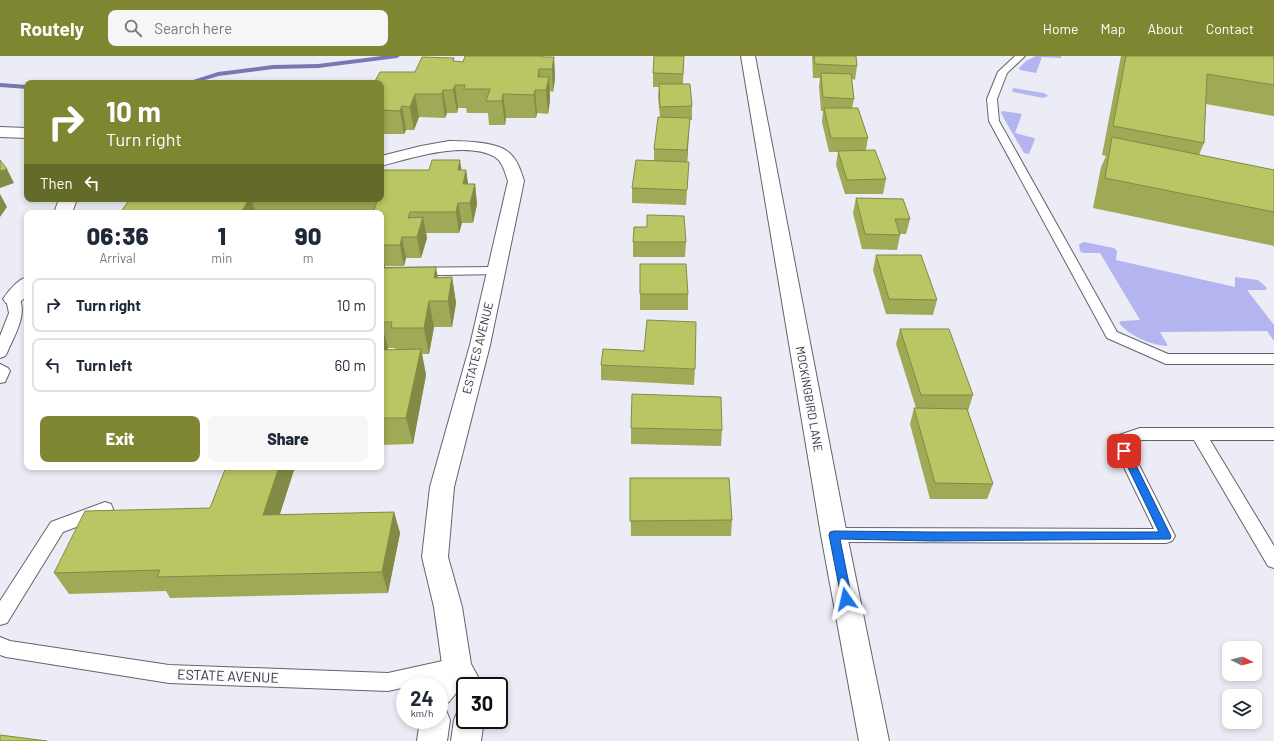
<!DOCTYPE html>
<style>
body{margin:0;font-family:Barlow,sans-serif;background:#f6f6f7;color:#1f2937;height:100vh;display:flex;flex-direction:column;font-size:15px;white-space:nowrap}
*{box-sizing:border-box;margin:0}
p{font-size:13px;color:#747a83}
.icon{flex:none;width:22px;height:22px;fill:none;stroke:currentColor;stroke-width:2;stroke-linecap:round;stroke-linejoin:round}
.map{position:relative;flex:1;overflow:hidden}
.side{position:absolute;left:24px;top:154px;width:360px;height:260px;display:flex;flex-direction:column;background:#fff;border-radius:8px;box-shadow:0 2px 6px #0003}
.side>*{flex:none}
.hud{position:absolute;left:24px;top:24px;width:360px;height:122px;border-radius:8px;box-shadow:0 2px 6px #0003;background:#7e8632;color:#fff;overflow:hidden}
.needle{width:26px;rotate:96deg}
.fabs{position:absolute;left:1222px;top:585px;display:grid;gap:8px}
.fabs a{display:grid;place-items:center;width:40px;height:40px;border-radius:8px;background:#fff;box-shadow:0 2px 6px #0003;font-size:20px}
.speed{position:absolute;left:396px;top:621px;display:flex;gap:8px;font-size:20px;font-weight:700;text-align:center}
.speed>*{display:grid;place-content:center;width:52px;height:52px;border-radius:50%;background:#fff;box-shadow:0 2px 6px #0003;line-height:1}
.speed small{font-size:10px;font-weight:400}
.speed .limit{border:2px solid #111;border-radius:6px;background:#fff;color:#111}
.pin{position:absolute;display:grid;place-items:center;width:34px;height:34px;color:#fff;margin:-17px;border-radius:8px;box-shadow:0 2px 6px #0006}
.me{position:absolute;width:44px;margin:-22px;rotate:349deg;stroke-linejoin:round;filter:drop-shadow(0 0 3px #0008)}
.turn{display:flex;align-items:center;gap:14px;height:84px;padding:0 16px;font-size:18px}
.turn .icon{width:52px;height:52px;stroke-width:2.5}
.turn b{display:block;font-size:28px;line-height:34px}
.then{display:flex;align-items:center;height:38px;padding:0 16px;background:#0003;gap:8px;font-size:15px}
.eta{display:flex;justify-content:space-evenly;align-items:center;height:68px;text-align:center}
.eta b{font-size:24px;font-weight:800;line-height:28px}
.cta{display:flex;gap:8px;margin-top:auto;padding:8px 16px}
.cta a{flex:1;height:46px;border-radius:8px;background:#7e8632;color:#fff;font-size:16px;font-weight:800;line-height:46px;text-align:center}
.cta a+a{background:#f6f6f7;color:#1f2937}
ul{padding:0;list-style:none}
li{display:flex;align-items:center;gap:12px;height:54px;margin:0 8px 6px;padding:0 8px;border:2px solid #e0e1e3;border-radius:8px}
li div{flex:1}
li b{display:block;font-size:15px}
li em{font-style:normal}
header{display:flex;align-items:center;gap:24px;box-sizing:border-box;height:56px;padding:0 20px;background:#7e8632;color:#fff}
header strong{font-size:19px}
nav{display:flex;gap:22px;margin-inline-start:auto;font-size:14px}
.search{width:280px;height:36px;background:#f6f6f7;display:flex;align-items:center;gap:10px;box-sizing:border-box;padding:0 14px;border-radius:8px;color:#747a83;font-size:15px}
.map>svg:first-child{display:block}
</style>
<header>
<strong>Routely</strong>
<div class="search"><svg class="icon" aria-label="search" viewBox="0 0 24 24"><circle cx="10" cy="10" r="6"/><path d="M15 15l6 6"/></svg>Search here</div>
<nav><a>Home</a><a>Map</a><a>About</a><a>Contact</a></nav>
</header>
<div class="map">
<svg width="1274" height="685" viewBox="0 0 1274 685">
<rect width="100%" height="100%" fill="#ebecf5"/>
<g fill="#b3b4f0">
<path d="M1036,0h25v2l-19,-1 -6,16 -16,-3 -1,-2 7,-7z"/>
<path d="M1013,32l31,5 4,3 -5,2 -29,-6 -2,-1z"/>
<path d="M1003,55l19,3 -7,19 19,5 1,1 -6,15 -5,-1 -22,-38 -1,-3z"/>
<path d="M1084,186l30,6 3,3 -1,9 119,27v-10l23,3 9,8 -2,2h-18l27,35v16l-7,-10 -107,1 7,12v2c-17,-1 -37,-10 -48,-23l2,-2 19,-1 -40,-67h-17l-3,-2 -1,-7z"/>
</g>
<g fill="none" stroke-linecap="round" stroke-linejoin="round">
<g fill="#7877b4" fill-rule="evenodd">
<path d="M382,0h18l-3,2 -79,10 -45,1 -54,7 -25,7h-10l34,-11 55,-7 45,-1z"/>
<path d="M0,27l27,2v4l-27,-2z"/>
</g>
<defs>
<g id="service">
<path d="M1015,0h10l-18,17 -10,26 2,22 118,211 51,22h106v10h-108l-59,-26 -118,-217 -2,-22 11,-27z"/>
<path d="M496,211l5,1 1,3 -1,3 -120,2v-8z"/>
<path d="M13,239l5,1c11,17 -4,40 -11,57l-2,3 -5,2v-22l9,-23 -3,-14 2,-3z"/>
<path d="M0,308l8,4 2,3 -5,11 -5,1z"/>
<path d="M1140,372h134v12h-64l64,106v22l-6,-2 -74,-126h-53l-8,2 -1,9 43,85 -3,5 -6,2 -332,-1 -6,-2 -3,-5 3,-5 6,-2 320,1 -38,-78 1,-12 2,-4z"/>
<path d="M105,446l6,2 2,5 -2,5 -48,18 -56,91 -7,2v-24l51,-79z"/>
<path d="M0,581l10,4 159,24 219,8 68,-15 7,3 3,6 -3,6 -7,3 -68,15 -219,-8 -163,-26 -6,-2z"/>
</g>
<g id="minor">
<path d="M741,0h14l92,479 42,206h-30l-38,-206z"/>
<path d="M0,71l27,1v10l-27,-1z"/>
<path d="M449,85c16,0 46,1 58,10 10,7 14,20 17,30l-34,164 -36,142 -6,70 14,50 9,57 12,22h-18v12l-6,-3 -2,-3 -8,10 -10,4v-20h-11l14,-22 -8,-57 -12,-50 8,-70 40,-142 38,-164c-3,-8 -5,-19 -13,-24 -29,-17 -84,1 -114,9v-10l40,-10z"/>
<path d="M59,143h18l-5,14h-18z"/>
<path d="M27,221v18c-7,8 -10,11 -21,8l-3,-4c6,-9 14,-19 24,-22z"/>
<path d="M439,652l7,2 4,10 -3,21h-30l3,-21h19z"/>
<path d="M465,652v12h19l-3,21h-30l3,-21 4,-10z"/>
</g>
</defs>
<use href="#service" stroke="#63646c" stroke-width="2"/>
<use href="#minor" stroke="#63646c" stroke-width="2"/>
<use href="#service" fill="#fff" fill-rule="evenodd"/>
<use href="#minor" fill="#fff" fill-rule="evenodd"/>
</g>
<g fill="#a0a955" fill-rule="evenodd">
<path d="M474,0h69v1h11l1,22 -2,13 -3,-1v9l-2,14 -11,-1 -1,5h-30l-1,7h-16l-1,-12h-21l-1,-5h-8l-1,5h-10l-2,5 -26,-1 -5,13h-8l-2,4h-23v-51l34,-11 40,-11 8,1z"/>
<path d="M684,0l-1,28 9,22v14h-3l-2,42 1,14 -2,29 -54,-2v-15l22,-27v-12l6,-32 -2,-20 1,-10h-6v-14z"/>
<path d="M812,0h44l1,10 -2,14 -3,-1 2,20 -2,9 16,30 -2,12 20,29 -3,15h-38l-9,-29 2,-13h-9l-7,-30 1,-11h-2l-2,-25 1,-8h-7z"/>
<path d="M1121,0h153v60l-68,-12 -2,39 -5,12 75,15v76l-181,-38 8,-41 5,-11 -4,-1z"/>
<path d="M462,114h4l2,14h7l2,20 -4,19h-11l-3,10h-33l1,5 -6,20h-15l-2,8h-19v2l53,10 14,-1 4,26 -4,24h-18l-5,27h-7l4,21 -13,69 -32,1v-232h-261l10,-14h251zM388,292h7v1l-8,1z"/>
<path d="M856,142l54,21 -4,15h-6v1l-3,15 -35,-1 -9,-36z"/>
<path d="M633,186h53l-1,15h-52z"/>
<path d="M876,199l61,45 -4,15 -47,-1 -13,-44z"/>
<path d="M640,208l48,30v16h-48z"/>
<path d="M900,273l73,66 -5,16 25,73 -6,15h-57l-20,-75 4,-16h2l-20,-64z"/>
<path d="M601,309l94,4 -1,16 -93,-5z"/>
<path d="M631,372l91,2 -1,16 -90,-2z"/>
<path d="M295,411l-16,48 115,-3 6,21 -12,60 -218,5 -4,-7 -97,3 -15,-21 156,-65z"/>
<path d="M630,422l102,42 -1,16h-100z"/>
</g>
<g fill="#828a45">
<path d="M554,1l1,22 -2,13 -1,-23z"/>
<path d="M539,13l2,21 -3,-13z"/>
<path d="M549,21l1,23 -2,14 -2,-24z"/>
<path d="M455,29l3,23 -1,5 -4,-23z"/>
<path d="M443,34l4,23 -2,5 -3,-24z"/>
<path d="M535,34l2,23 -1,5 -2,-23z"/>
<path d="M415,38l4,23 -5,13 -4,-23z"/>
<path d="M503,38l3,24 -1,7 -3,-24z"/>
<path d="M402,50l4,24 -2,4 -4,-23z"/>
<path d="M690,62l-1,14 -2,33v-15z"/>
<path d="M460,104l3,20 -5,-10z"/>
<path d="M7,113l7,14 -14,5v-17z"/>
<path d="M466,114l3,20 -6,-6z"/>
<path d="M475,128l2,20 -4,19 -3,-20z"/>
<path d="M0,138l7,13 -7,10z"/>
<path d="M249,143h2l5,14h-15z"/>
<path d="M458,147l4,20 -3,10 -3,-21z"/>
<path d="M423,161l4,21 -6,20 -4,-21z"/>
<path d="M402,181l4,21 -2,8 -4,-21z"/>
<path d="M383,202l6,25 -8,-10v-9z"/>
<path d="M436,211l5,26 -7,-15z"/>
<path d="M452,221l4,26 -4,24 -4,-26z"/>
<path d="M429,245l5,26 -5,27 -5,-26z"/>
<path d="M381,266l7,26 -3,10 -4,-17z"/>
<path d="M421,293l5,26 -13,69 -7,-26z"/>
<path d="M279,411h16l-22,69 -10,-21z"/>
<path d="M394,456l6,21 -12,60 -6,-21z"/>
</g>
<g fill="#bac563" stroke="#828a45">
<path d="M465,0h77v1h12l-2,12h-13l-1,8h11l-3,13h-11l-1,5 -31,-1 -1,7h-16l4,-12h-26l1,-4h-10l-2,5h-10l-1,4h-27l-5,13 -8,-1 -2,5 -19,-1v-27h-61l1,-2h54l5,-9h35l7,-15 32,1 -1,3 10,1z"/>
<path d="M654,0h30l-1,18 -30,-1z"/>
<path d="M814,0h42l1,10 -42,-2z"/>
<path d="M1126,0h148v29l-67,-11 -3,69 -91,-17z"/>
<path d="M821,17l30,1 3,25 -31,-2z"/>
<path d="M659,28h31l2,22 -32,1z"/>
<path d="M824,52h34l10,30h-37z"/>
<path d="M658,61l32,1 -3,32 -33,-1z"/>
<path d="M1112,81l162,33v42l-169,-34z"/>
<path d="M875,94l11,29 -39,1 -9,-29z"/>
<path d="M0,104l7,9 -7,2z"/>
<path d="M432,104h28l-2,10h8l-3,14h12l-5,19h-12l-2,9h-46l-2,6 15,-1 -6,20h-15l-2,8h-19v-32h-8l4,-12h-97l1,-2h100v-29h48z"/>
<path d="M636,104l53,2 -2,28 -55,-2z"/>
<path d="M856,142l47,1 7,20h-15l5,16 -35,-1z"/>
<path d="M130,143h119l-8,14h-121z"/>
<path d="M647,159l37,1 2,26h-53l1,-15h13z"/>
<path d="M876,199h45l16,45 -48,-1z"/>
<path d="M381,202h2l-2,6z"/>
<path d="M640,208h46l2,30h-48z"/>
<path d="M436,211l-2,11 18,-1 -4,24h-19l-5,27h-33l1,-6h-11v2v-56z"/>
<path d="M647,264l49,2 -1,47 -94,-4 2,-16 41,2z"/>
<path d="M900,273h49l24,66h-52z"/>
<path d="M421,293l-15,69h-25v-68z"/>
<path d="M632,338l89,3 1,33 -91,-2z"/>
<path d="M914,352l53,1 26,75 -58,-1z"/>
<path d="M226,411h53l-16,48 131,-3 -12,60 -225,5 3,-7 -106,3 31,-62 125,-3z"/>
<path d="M630,422h99l3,42 -102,1z"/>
<path d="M0,679l47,6h-47z"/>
</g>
<path fill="#1a73e8" stroke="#114b97" d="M1124,391l5,4 42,85 -1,3 -237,2 -93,-2 12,60 -2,3 -4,2 -4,-2 -13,-67 1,-3 4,-1 99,1h226l-39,-81z"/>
<g text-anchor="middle" stroke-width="3" stroke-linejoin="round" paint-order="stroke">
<g font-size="12" fill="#36363a" stroke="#fafafe">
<text transform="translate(478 292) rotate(-76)" y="4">ESTATES AVENUE</text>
<text transform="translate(809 343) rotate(80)" y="4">MOCKINGBIRD LANE</text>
</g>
<g font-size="14" fill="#36363a" stroke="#fafafe">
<text transform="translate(228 620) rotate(2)" y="5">ESTATE AVENUE</text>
</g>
</g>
</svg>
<div class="fabs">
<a><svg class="needle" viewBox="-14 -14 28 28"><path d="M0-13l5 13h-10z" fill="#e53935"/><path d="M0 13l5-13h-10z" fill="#747a83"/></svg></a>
<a><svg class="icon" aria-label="layers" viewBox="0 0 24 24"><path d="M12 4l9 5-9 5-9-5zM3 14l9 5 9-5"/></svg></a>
</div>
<div class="speed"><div>24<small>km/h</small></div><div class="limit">30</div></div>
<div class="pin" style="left:1124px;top:395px;background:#d93025"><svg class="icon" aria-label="arrive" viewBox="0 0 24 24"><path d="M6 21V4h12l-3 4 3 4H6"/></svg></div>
<svg class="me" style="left:846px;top:543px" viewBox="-20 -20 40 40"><path d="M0-17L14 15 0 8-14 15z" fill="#1a73e8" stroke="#fff" stroke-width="4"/></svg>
<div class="hud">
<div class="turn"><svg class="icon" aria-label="right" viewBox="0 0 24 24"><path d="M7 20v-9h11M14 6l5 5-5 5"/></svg><div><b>10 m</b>Turn right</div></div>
<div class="then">Then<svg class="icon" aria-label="left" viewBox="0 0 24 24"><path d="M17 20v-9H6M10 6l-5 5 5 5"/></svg></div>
</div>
<section class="side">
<div class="eta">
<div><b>06:36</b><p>Arrival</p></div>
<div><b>1</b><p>min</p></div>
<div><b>90</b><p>m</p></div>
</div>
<ul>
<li><svg class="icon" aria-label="right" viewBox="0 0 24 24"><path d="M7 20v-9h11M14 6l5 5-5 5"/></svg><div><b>Turn right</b></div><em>10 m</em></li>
<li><svg class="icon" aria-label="left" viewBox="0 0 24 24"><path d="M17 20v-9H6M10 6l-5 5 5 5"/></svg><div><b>Turn left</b></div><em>60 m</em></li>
</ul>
<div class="cta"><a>Exit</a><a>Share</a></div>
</section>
</div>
